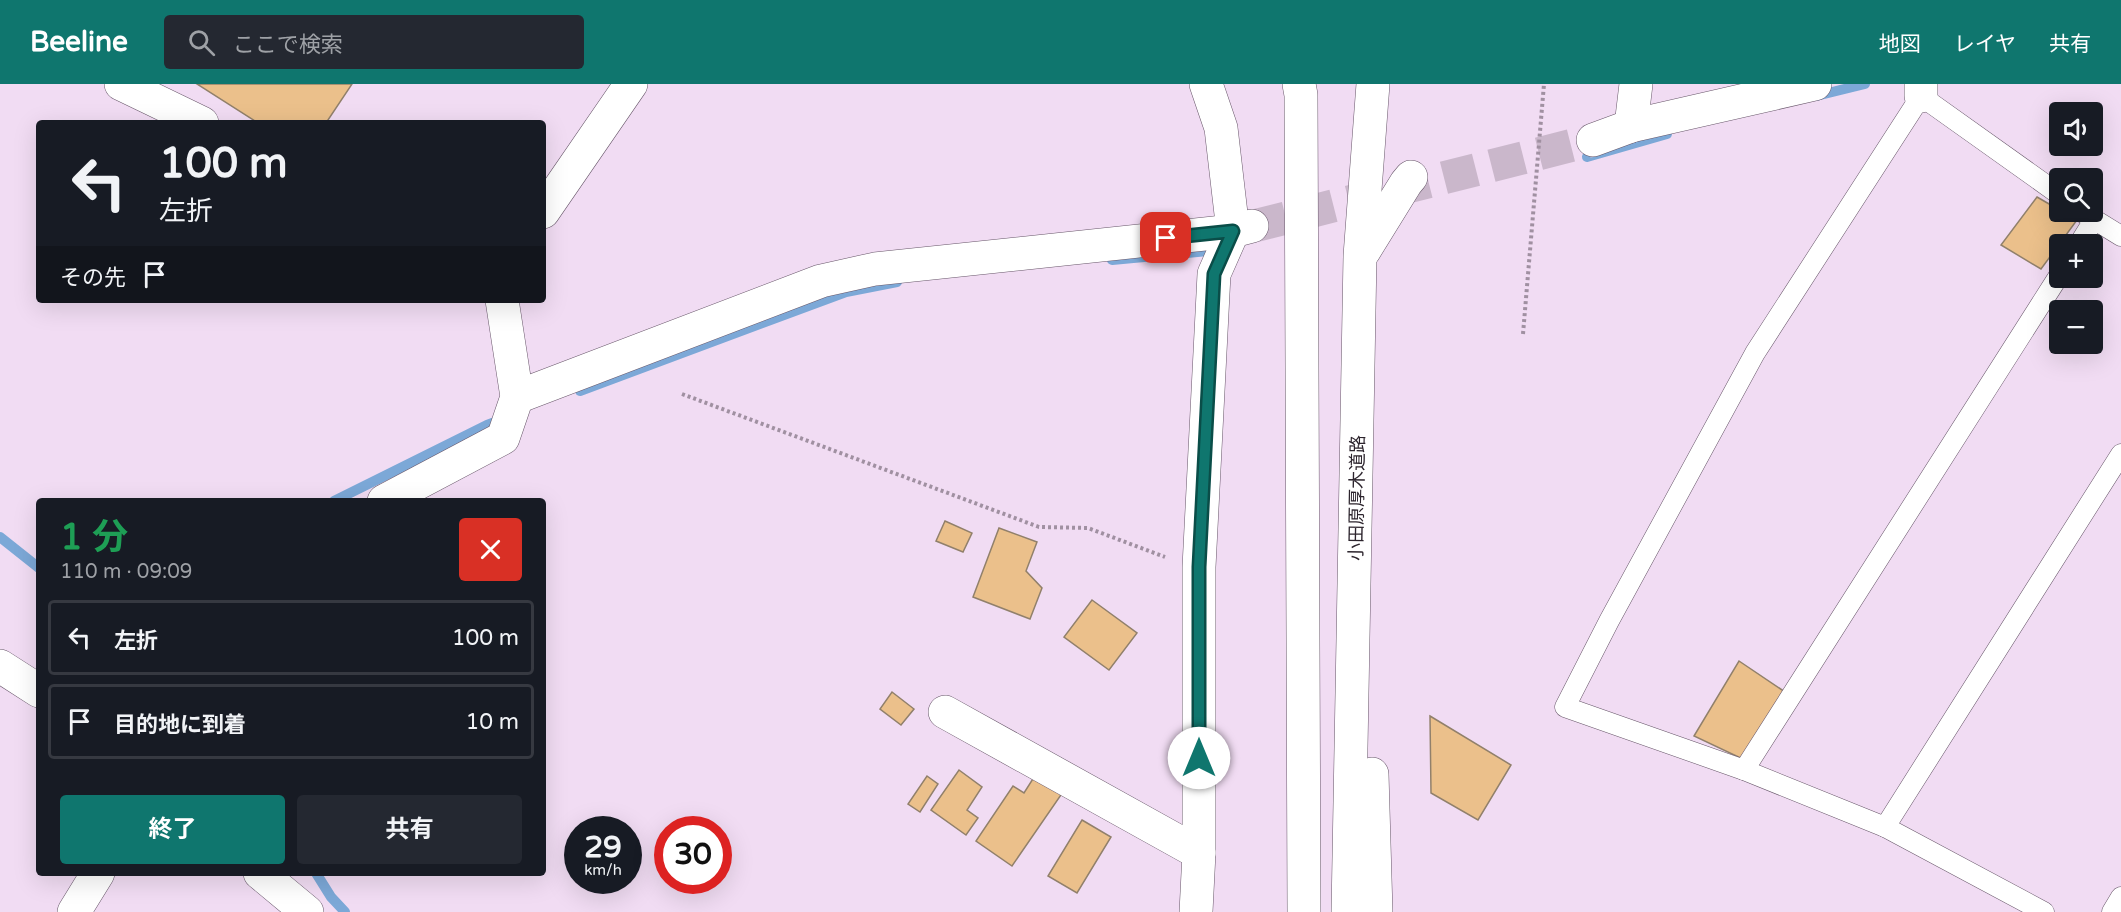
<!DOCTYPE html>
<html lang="ja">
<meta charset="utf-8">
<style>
body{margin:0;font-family:"Varela Round","Noto Sans JP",sans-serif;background:#242831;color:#f1f3f6;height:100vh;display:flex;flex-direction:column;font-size:22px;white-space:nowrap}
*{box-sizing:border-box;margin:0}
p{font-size:20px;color:#9ea1a6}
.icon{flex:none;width:33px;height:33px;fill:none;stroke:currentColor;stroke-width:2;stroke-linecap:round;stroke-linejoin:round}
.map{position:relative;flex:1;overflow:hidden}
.drawer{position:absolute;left:36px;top:414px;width:510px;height:378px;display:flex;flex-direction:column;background:#171b24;border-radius:6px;box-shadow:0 6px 24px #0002}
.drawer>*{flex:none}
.guide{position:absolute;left:36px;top:36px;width:510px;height:183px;border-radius:6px;box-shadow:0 6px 24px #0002;background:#171b24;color:#f1f3f6;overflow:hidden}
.controls{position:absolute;left:2049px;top:18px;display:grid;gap:12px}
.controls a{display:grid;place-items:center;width:54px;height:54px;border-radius:6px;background:#171b24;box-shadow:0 6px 24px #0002;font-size:30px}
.speed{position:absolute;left:564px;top:732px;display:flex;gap:12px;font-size:30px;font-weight:700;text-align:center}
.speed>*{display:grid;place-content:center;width:78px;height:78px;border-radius:50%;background:#171b24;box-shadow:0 6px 24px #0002;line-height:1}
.speed small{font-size:15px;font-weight:400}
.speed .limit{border:9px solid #d22;background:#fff;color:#111}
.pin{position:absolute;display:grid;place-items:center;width:51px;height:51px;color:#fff;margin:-26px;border-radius:12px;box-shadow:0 3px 9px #0006}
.me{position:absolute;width:66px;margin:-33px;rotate:0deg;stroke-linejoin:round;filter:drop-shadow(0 0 4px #0008)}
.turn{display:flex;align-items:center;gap:21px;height:126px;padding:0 24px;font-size:27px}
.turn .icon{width:78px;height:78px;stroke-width:2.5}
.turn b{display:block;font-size:42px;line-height:51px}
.then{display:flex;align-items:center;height:57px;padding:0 24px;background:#0003;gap:12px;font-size:22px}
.round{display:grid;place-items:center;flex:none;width:63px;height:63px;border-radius:6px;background:#242831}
.overview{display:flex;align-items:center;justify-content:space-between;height:102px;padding:0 24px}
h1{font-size:36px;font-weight:700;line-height:45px;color:#1e9e55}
.button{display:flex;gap:12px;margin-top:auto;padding:12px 24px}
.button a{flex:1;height:69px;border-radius:6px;background:#0f766e;color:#fff;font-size:24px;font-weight:700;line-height:69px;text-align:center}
.button a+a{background:#242831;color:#f1f3f6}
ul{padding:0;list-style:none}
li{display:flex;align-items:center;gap:18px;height:75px;margin:0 12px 9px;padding:0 12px;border:3px solid #363941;border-radius:6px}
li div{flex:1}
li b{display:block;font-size:22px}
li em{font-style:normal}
header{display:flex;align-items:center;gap:36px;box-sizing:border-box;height:84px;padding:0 30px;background:#0f766e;color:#fff}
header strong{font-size:28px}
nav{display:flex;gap:33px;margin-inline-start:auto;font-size:21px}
.search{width:420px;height:54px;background:#242831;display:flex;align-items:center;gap:15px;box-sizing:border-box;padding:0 21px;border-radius:6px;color:#9ea1a6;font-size:22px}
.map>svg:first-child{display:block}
</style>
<header>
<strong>Beeline</strong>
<div class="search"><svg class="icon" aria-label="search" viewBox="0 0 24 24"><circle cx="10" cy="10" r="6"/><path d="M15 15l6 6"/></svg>ここで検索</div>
<nav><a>地図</a><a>レイヤ</a><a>共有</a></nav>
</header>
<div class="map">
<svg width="2121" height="828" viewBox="0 0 2121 828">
<rect width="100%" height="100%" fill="#f1dcf3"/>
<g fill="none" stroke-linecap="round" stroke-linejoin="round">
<g stroke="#7ca8d7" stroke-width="10">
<path d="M1816,12l49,-12"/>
<path d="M1587,73l80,-23"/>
<path d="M1112,176l96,-9"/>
<path d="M580,307l266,-99 51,-10"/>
<path d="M334,417l153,-76 16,-6"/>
<path d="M0,453l39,31"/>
<path d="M316,789l15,24 14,15"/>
</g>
</g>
<g fill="#ebc08b" stroke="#91806b" stroke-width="1.5">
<path d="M197,0h155l-26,39h-68z"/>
<path d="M2037,113l40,23 -36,49 -40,-24z"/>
<path d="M945,437l27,12 -9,19 -27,-11z"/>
<path d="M999,444l38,14 -11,29 16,17 -12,31 -57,-22z"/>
<path d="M1092,516l45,33 -28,37 -45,-33z"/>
<path d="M1739,577l52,35 -42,66 -55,-26z"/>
<path d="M892,608l22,17 -13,16 -21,-16z"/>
<path d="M1430,632l81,49 -33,55 -47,-27z"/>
<path d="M959,686l23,17 -15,23 11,8 -12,17 -35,-25z"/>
<path d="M1036,690l27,18 -51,74 -36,-25 37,-55 11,7z"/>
<path d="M927,692l11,8 -18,28 -12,-8z"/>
<path d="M1082,736l29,17 -34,56 -29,-17z"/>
</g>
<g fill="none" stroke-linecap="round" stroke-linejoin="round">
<path stroke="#cab7cb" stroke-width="33" stroke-dasharray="33 16" stroke-linecap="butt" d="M1254,142l339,-86"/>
<defs>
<g id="service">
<path d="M2082,128l39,24"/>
<path d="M2079,160l15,-24"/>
<path d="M1744,686l316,-496"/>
<path d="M1885,743l236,-373"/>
<path d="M2044,828l-159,-85 -141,-57 -179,-63 44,-86 146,-268 166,-257 139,99"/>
<path d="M2112,828l9,-15"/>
</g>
<g id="minor">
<path d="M121,0l81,39"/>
<path d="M1921,0v12"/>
<path d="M1631,42l5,-42"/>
<path d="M1593,56l38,-14 184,-42"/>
<path d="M543,128l88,-128"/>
<path d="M517,313l304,-116 54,-12 358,-38 19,-5"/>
<path d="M384,417l119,-63 14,-41 -15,-97"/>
<path d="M0,582l39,25"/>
<path d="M945,628l254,141"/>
<path d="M260,789l47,39"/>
<path d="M74,828l24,-39"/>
<path d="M1196,828l3,-59v-286l15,-293 19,-43 -12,-103 -15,-44"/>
</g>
<g id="trunk">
<path d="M1299,0l2,11 3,817"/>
<path d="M1364,167l42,-68 5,-6"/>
<path d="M1372,690l4,138"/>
<path d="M1348,828l12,-656 13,-172"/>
</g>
</defs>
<use href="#service" stroke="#675669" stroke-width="21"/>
<use href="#minor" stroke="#675669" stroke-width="34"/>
<use href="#trunk" stroke="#675669" stroke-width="34"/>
<g stroke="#a090a1" stroke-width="4" stroke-dasharray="3 3" stroke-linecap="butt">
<path d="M1523,250l21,-250"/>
<path d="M682,310l357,133 49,1 77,29"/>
</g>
<use href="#service" stroke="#fff" stroke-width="20"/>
<use href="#minor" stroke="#fff" stroke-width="33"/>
<use href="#trunk" stroke="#fff" stroke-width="33"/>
</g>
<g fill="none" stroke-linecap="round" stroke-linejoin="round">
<defs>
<path id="route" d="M1166,154l67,-7 -19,43 -15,293v191"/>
</defs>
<use href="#route" stroke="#0a4d48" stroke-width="15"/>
<use href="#route" stroke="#0f766e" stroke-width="10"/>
</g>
<g text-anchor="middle" stroke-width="4.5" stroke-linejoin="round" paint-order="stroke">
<g font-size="18" fill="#2c242d" stroke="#fff">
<text transform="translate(1357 414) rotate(-89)" y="6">小田原厚木道路</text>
</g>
</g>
</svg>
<div class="controls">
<a><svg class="icon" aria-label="sound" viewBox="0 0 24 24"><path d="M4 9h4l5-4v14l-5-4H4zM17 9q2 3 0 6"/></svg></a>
<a><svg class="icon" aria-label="search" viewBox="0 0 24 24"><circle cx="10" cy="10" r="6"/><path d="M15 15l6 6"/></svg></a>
<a>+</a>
<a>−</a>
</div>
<div class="speed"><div>29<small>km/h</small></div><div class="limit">30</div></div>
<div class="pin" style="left:1166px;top:154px;background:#d93025"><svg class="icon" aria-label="arrive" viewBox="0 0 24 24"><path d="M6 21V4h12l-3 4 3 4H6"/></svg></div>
<svg class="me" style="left:1199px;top:674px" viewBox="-20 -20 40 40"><circle r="19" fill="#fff"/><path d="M0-13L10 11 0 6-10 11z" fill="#0f766e"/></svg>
<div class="guide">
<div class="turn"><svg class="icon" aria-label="left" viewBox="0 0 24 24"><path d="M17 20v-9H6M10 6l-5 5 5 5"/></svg><div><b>100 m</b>左折</div></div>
<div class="then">その先<svg class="icon" aria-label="arrive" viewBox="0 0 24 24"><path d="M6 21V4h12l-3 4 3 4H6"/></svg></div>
</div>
<section class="drawer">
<div class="overview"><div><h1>1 分</h1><p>110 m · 09:09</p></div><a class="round" style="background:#d93025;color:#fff"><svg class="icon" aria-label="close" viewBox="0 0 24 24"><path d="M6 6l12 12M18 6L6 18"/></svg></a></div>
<ul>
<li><svg class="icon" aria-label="left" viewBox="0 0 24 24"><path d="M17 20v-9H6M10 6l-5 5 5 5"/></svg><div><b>左折</b></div><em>100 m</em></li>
<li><svg class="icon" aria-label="arrive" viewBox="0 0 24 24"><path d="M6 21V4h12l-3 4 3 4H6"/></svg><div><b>目的地に到着</b></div><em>10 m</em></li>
</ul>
<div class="button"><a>終了</a><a>共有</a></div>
</section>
</div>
